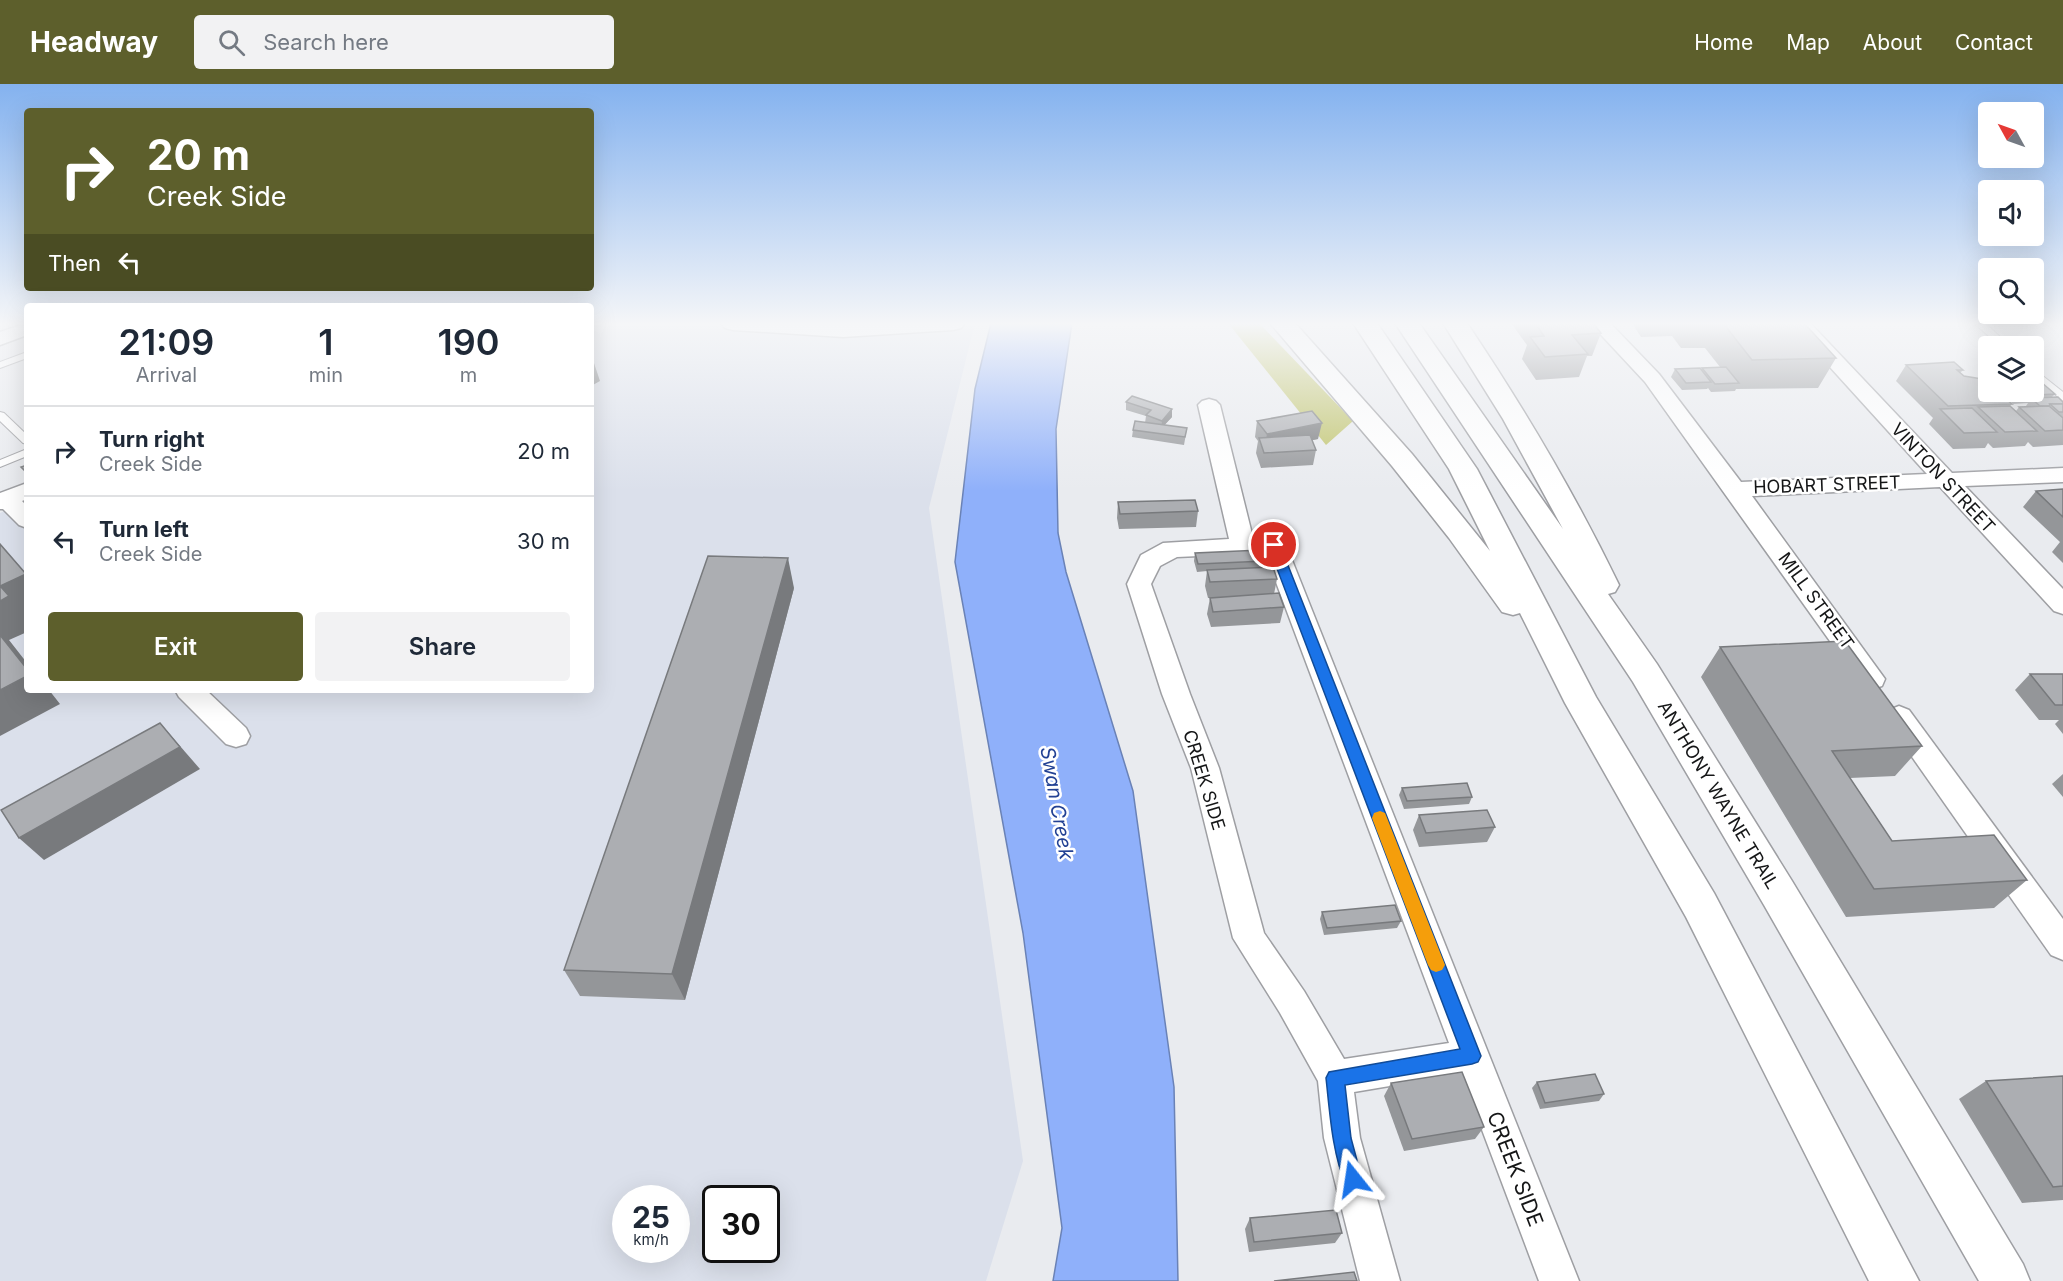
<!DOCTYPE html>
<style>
body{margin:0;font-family:Inter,sans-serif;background:#f2f2f3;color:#1f2937;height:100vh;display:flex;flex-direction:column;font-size:22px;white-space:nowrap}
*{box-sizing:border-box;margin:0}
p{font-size:20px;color:#747a83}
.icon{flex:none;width:33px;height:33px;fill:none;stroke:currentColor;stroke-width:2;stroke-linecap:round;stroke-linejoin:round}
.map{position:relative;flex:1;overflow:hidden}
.panel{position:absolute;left:24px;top:219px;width:570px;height:390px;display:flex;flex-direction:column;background:#fff;border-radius:6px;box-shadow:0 6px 24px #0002}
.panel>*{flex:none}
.hud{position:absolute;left:24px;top:24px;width:570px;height:183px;border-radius:6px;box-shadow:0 6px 24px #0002;background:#5d5f2c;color:#fff;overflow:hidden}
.needle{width:39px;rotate:310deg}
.buttons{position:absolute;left:1978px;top:18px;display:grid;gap:12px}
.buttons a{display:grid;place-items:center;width:66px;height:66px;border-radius:6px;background:#fff;box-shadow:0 6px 24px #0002;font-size:30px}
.speed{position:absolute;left:612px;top:1101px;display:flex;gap:12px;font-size:30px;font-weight:700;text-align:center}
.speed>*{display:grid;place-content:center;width:78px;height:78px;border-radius:50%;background:#fff;box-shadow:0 6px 24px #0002;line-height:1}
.speed small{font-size:15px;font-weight:400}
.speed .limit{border:3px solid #111;border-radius:9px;background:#fff;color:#111}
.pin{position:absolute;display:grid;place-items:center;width:51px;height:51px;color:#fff;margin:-26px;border:3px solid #fff;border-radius:50%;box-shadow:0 2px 6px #0007}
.me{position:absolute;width:66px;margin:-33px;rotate:345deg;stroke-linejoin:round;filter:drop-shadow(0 0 4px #0008)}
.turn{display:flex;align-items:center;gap:21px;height:126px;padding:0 24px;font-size:27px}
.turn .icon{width:78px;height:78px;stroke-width:2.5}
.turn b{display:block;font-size:42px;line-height:51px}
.then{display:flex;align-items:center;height:57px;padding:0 24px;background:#0003;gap:12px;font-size:22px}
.eta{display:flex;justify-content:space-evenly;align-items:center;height:102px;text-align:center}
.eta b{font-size:36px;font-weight:600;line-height:42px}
.cta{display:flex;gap:12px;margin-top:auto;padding:12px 24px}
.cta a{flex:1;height:69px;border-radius:6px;background:#5d5f2c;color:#fff;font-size:24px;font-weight:600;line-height:69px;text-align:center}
.cta a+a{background:#f2f2f3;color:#1f2937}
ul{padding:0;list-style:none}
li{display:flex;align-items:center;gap:18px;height:90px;padding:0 24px;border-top:2px solid #e0e1e3}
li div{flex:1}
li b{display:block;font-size:22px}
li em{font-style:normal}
header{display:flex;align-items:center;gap:36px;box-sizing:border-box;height:84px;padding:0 30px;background:#5d5f2c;color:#fff}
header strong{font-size:28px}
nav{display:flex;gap:33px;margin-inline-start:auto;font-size:21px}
.search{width:420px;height:54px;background:#f2f2f3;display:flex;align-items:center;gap:15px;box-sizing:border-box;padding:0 21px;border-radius:6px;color:#747a83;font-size:22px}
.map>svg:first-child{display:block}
</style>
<header>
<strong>Headway</strong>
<div class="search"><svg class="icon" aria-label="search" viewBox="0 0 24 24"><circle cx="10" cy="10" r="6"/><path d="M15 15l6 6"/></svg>Search here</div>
<nav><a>Home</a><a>Map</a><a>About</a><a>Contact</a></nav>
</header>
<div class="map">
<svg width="2063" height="1197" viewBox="0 0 2063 1197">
<rect width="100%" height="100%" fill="#e9ebef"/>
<path fill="#dbe0eb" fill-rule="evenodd" d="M591,239h384l-46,185 94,653 -37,120h-986v-768l27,-12v189h564zM626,1114h50v52h-50zM716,1114h50v52h-50z"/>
<path fill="#bfc36a" d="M1228,239h31l94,98 -27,24z"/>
<path fill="#8fb0fa" stroke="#6a82b6" stroke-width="1.5" d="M991,239h81l-16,106 2,104 8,39 67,219 41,296 4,194h-125l9,-53 -39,-295 -68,-371 20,-173z"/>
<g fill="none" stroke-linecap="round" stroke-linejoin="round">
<defs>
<g id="lane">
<path d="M1974,239h11l25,23h-10z"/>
<path d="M27,268v6l-27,10v-6z"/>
<path d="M2034,285l29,23v9l-29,-24z"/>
<path d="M0,328l4,1 23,22v9l-4,-1 -23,-22z"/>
<path d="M27,365v7l-27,11v-7z"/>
</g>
<g id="street">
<path d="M27,239v12l-27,10v-13z"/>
<path d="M1590,239h20l49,51 82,108 186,-8 -137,-151h20l142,150 111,-5v14l-98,4 98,103v25l-9,-3 -114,-124 -188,9 133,183 -3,7 -10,3 -10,-3 -217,-304z"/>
<path d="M1209,315l7,2 4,4 33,133 21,-1 9,2 3,6 293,736h-40l-78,-207 -107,18 6,46 40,143h-40l-36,-143 -6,-57 -38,-68 -47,-75 -42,-170 -29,-74 -35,-110 14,-29 22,-12 66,-4 -31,-134 4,-4zM1265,469l184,490 -105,16 -40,-68 -40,-58 -45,-165 -29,-74 -39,-110 9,-18 17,-9z"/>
<path d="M27,399v16l-5,2 5,5v22l-8,-3 -16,-16h-3v-16z"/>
<path d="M175,606h31l40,38 4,8 -4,8 -10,3 -10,-3 -47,-47z"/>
<path d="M1899,622l10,4 154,209v41l-12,-5 -162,-231 -4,-7 4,-7z"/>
</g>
<path id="secondary" d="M721,239h244l-4,5 -8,2 -110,7 -110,-7 -8,-2z"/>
<g id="highway">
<path d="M1270,239h25l117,131 78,97 -41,-82 -96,-146h24l100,146 119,228 118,196 205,388h-50l-183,-364 -121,-214 -45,-90 -7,2 -11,-3 -53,-74 -57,-72z"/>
<path d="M1395,239h24l144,206 -60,-110 -60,-96h24c57,85 108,171 152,262l-4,7 -7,2 49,70 135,217 231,383 7,17h-51l-215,-376 -131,-223z"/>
</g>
</defs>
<use href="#lane" stroke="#9e9fa3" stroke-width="2"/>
<use href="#street" stroke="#9e9fa3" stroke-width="3"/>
<use href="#secondary" stroke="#9e9fa3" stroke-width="3"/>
<use href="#highway" stroke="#9e9fa3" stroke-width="3"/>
<use href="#lane" fill="#fff" fill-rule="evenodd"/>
<use href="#street" fill="#fff" fill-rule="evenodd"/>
<use href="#secondary" fill="#fff" fill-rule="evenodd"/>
<use href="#highway" fill="#fff" fill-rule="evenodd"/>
</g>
<g fill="#949699">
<path d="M1511,239h82l8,10 -9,23h-5l-8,21 -43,3 -14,-21 5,-14z"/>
<path d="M1632,239h172l32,35 -18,30 -82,1 -1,2 -24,1 -3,-4 -1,1 -25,1 -11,-13 4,-8h26l1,-1 18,-1 -15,-19h-24l-9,-12 -31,1z"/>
<path d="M1906,281l57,5 -3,3 4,3 48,28 -2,2 6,5 3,-4h7v-1l2,-3 -15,1 -13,-12h34v-16l5,4 -2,2 18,12 -3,3 11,5v43l-30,2 -5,-5 -3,4 -32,2 -5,-5 -3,5 -32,1 -24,-25 4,-6 -37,-37z"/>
<path d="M1126,318l46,7v8l-8,8 23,3 -3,17 -52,-8 1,-7 12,-7 1,-7 -20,-6z"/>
<path d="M1257,337l61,18 -6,1 4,10 -3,15 -52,3 -5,-15 2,-12 -3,-4z"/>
<path d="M2063,405v74l-11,-11 8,-10 -37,-35 13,-16z"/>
<path d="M1118,418l80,9 -2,16 -77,2 -2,-11z"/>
<path d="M1195,469l70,8 -2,6 14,12 -3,15 10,13 -4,16 -69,4 -4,-13 3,-16h3h-5l-3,-12 2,-15 -10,1 -3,-11z"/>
<path d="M794,504l-109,412 -105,-4 -16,-26z"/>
<path d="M1720,563l202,99 -27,30 -45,2 42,63 135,39 -33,28 -148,9 -145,-240z"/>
<path d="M2030,590h33v60l-8,-10 4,-4h-20l-24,-30z"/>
<path d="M2063,690v23l-11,-13z"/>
<path d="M1402,704l70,9 -3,7 -65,5 -5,-14z"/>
<path d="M1419,731l76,12 -8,15 -68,5 -6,-17z"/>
<path d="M1322,828l79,9 -4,7 -73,7 -4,-16z"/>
<path d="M2063,992v124l-41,3 -63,-104 27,-18z"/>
<path d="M1537,998l67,12 -5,7 -59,8 -8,-21z"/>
<path d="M1391,999l93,44 -9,12 -71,12 -20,-55z"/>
<path d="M1250,1134l92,15 -7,10 -86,9 -4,-23z"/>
</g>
<g fill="#787a7d">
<path d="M591,270l9,27 -9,5z"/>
<path d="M1172,325v8l-11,12 1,-8z"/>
<path d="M1322,339l-4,16 -54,11 3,-16z"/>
<path d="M0,460l27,31v57l-18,8 18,23v6l-27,-34z"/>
<path d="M788,474l6,30 -109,412 -13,-26z"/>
<path d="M27,592v14h22l11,14 -60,32v-46z"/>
<path d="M160,639l40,46 -156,91 -25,-22z"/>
</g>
<g fill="#acaeb2" stroke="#787a7d" stroke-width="1.5">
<path d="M1535,239h58l8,10 -29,2 16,19 -43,3 -15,-20 14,-1z"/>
<path d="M1723,239h81l32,35 -84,2z"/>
<path d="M1954,278l9,8h-6l7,6 18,3 7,6v7h8l15,12 -64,2 -42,-41z"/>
<path d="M1726,283l13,16 -24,1 -13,-16z"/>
<path d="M1700,284l11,14 -25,1 -11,-14z"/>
<path d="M2034,298h7l14,12 -36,2 -5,-4h20z"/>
<path d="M1132,312l40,13 -10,12 -16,-6 5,-5 -25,-8z"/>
<path d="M2058,313l5,5v2h-13l-1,2h-9l-9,-8z"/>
<path d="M2050,320h13v8h-4z"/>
<path d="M2010,322l27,25 -32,1 -27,-25z"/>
<path d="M2049,322l14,12v12l-18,1 -26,-24z"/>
<path d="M1972,324l25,24 -33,1 -24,-24z"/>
<path d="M1312,327l10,12 -55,11 -10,-13z"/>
<path d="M1135,337l52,7 -2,9 -52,-7z"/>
<path d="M1310,351l6,15 -52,3 -5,-15z"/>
<path d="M27,381v8l-6,-6z"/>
<path d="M2063,405v28l-27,-26z"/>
<path d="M1195,416l3,11 -78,3 -2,-12z"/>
<path d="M0,460l26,30 -26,12 9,10 -9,5z"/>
<path d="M1261,466l4,11 -67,3 -3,-11z"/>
<path d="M708,472l80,2 -116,416 -108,-4z"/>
<path d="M1273,483l4,12 -67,3 -3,-12z"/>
<path d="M1279,509l5,14 -71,5 -3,-14z"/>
<path d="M0,551l27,34v7l-27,14z"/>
<path d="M1845,557l77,105 -90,5 60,90 102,-6 33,45 -153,9 -154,-242z"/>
<path d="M2030,590h33v31h-8z"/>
<path d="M160,639l20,24 -161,91 -18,-28z"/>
<path d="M1467,699l5,14 -65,4 -5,-13z"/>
<path d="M1487,726l8,17 -69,6 -7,-18z"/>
<path d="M1395,821l6,16 -74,7 -5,-16z"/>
<path d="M1462,988l22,55 -72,12 -21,-56z"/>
<path d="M1595,990l9,20 -59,9 -8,-21z"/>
<path d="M2063,992v110l-10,1 -67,-106z"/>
<path d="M1336,1126l6,23 -88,9 -4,-24z"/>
<path d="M1354,1188l3,9h-83z"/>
</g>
<linearGradient id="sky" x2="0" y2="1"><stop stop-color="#84b2ef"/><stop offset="0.59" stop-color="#f5f6f8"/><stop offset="1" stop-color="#f5f6f8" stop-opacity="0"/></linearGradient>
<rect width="2063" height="407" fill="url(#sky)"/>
<path fill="#1a73e8" stroke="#114b97" stroke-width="1.5" d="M1274,457l6,4 201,511 -3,6 -6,2 -127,21 6,53 11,41 -2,7 -7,2 -7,-2c-14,-34 -16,-72 -20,-108l3,-6 131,-23 -192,-504z"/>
<path fill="#f59e0b" d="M1380,727l5,2 2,5 58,147 -3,5 -6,2 -5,-2 -3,-5 -56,-147 2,-5z"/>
<g text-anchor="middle" stroke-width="5" stroke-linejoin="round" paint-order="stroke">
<g font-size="18" fill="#151617" stroke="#fff">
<text transform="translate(1943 394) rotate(47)" y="6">VINTON STREET</text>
<text transform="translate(1827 401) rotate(-2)" y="6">HOBART STREET</text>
<text transform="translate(1816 517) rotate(54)" y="6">MILL STREET</text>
<text transform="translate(1204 696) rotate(73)" y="6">CREEK SIDE</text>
<text transform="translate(1718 711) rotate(59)" y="6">ANTHONY WAYNE TRAIL</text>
</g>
<g font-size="20" font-style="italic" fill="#224194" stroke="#fff">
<text transform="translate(1057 719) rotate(80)" y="7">Swan Creek</text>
</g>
<g font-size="21" fill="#151617" stroke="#fff">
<text transform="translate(1515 1085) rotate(69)" y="7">CREEK SIDE</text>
</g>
</g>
</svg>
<div class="buttons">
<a><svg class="needle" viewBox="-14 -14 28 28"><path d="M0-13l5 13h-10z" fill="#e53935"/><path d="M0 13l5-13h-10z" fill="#747a83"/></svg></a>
<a><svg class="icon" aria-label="sound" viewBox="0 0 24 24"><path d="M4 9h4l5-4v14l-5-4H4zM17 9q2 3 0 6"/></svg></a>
<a><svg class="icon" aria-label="search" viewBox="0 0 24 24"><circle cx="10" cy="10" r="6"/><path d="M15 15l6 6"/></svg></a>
<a><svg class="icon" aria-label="layers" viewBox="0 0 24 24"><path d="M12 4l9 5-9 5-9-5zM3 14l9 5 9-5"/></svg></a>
</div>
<div class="speed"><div>25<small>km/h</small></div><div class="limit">30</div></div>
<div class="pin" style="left:1274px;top:461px;background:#d93025"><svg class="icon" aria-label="arrive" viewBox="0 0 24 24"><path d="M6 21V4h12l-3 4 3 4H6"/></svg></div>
<svg class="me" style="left:1353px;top:1095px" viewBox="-20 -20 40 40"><path d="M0-17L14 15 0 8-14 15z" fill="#1a73e8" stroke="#fff" stroke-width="4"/></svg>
<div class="hud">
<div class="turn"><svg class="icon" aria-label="right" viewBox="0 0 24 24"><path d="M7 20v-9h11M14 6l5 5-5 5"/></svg><div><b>20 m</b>Creek Side</div></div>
<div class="then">Then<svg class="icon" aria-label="left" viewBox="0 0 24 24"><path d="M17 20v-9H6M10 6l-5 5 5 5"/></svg></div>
</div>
<section class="panel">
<div class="eta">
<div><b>21:09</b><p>Arrival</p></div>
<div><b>1</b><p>min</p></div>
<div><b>190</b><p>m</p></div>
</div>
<ul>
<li><svg class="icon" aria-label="right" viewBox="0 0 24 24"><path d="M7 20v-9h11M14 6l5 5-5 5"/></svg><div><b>Turn right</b><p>Creek Side</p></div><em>20 m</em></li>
<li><svg class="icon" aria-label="left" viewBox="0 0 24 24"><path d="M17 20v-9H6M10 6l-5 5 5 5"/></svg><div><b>Turn left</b><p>Creek Side</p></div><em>30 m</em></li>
</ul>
<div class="cta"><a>Exit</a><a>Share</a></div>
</section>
</div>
